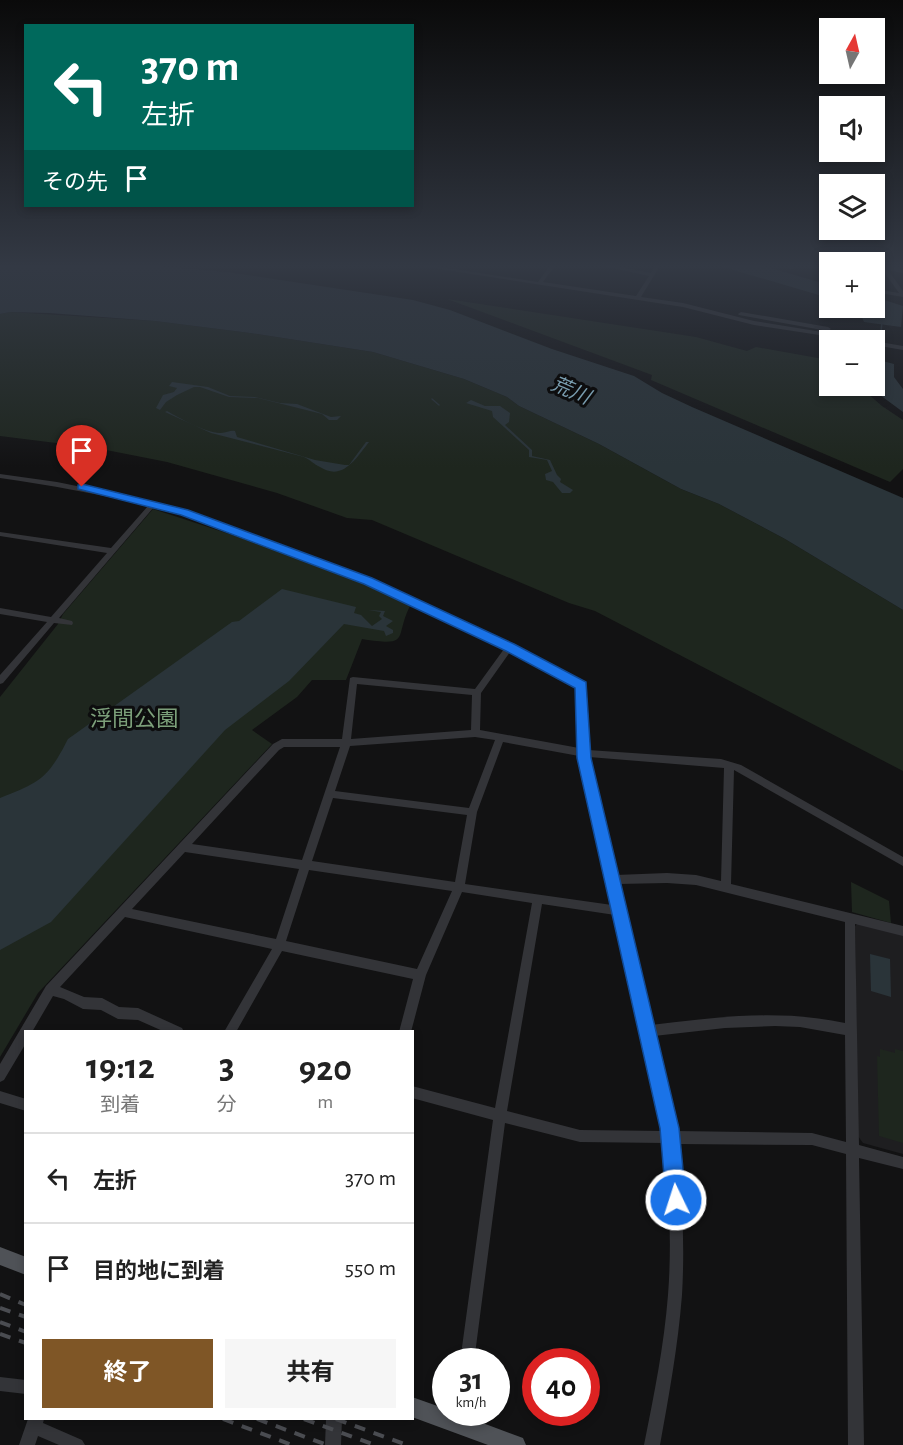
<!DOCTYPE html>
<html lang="ja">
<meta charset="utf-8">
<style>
body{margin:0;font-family:"Alegreya Sans","Noto Sans JP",sans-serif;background:#f6f6f6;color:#222;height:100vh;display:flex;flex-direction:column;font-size:22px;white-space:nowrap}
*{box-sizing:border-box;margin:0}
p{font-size:20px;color:#767676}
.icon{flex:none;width:33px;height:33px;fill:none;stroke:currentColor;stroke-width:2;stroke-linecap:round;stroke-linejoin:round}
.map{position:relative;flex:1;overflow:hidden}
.drawer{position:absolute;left:24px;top:1030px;width:390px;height:390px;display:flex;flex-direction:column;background:#fff;border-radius:0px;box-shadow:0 3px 9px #0003}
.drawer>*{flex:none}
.banner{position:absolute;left:24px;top:24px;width:390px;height:183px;border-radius:0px;box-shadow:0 3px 9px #0003;background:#00695c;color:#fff;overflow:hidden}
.needle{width:39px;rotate:8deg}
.fabs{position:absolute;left:819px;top:18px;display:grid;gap:12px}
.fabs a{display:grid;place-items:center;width:66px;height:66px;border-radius:0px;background:#fff;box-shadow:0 3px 9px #0003;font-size:30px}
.speed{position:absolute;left:432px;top:1348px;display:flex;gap:12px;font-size:30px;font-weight:700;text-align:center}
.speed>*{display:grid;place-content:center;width:78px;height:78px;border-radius:50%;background:#fff;box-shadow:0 3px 9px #0003;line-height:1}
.speed small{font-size:15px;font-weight:400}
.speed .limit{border:9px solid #d22;background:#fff;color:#111}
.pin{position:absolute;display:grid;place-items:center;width:51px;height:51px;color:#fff;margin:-62px -26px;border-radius:50% 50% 50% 0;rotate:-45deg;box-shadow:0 0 6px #0007}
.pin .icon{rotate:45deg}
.me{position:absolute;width:66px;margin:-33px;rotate:356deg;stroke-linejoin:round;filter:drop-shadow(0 0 4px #0008)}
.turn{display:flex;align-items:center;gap:21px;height:126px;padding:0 18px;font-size:27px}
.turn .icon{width:78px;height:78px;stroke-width:2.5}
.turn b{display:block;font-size:42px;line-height:51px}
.then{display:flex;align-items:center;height:57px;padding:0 18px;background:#0003;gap:12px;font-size:22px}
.eta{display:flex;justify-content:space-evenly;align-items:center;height:102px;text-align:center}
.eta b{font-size:36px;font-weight:700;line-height:42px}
.primary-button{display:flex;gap:12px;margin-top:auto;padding:12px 18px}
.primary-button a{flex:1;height:69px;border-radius:0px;background:#7f5626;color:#fff;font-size:24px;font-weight:700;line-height:69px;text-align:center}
.primary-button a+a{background:#f6f6f6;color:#222}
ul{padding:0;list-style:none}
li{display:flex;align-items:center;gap:18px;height:90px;padding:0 18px;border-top:2px solid #e0e0e0}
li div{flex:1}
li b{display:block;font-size:22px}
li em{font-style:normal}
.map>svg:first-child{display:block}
</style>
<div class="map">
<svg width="903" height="1445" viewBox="0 0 903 1445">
<rect width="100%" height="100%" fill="#121213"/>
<path fill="#1e1e20" d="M859,923l44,11v220l-40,-11 -5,-7 -3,-210z"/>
<g fill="#1e261e">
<path d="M447,299l249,38 51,14 9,-4 73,13 1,26h29l23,20 21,14v49l-13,13 -239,-102 1,-5z"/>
<path d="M10,312l145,9 95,12 123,19 91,27 43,18 12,9 80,38 82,45 38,15 66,35 118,71v161l-308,-160 -26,-8 -197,-83 -25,-2 -70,-25 -110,-31 -71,-14 -96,-12v-122z"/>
<path d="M153,509l150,49 108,46c-18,34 2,43 -49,35l-16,41h-34l-15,17 -45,33 20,14 -234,249 -38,64v-360l58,-73 5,-10z"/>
<path d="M851,882l38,19 2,22 -39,-11z"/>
<path d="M880,1049l15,4v-4l8,2v92l-24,-7 -2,-80 3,1z"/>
</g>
<g fill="#2a3439">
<path d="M0,264l147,1 80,7 186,28 37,10 102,39 82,27 28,17 30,14 211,91v112l-118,-71 -66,-35 -38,-15 -82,-45 -80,-38 -12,-9 -43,-18 -91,-27 -123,-19 -95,-12 -106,-8 -39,-1 -10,2z"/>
<path d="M713,264h44l72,21v13z"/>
<path d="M875,297l28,9 -2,21 -37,-5 -6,-14h16z"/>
<path d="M875,359l19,5v13l9,12v23l-23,-17 -8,-9h2z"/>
<path d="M172,382l36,5 22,9 25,1 25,6 17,1 34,13 10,-1 -4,4h-8l-7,-6 -64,-16 -29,-1 -29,-10h-6l-17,8 -11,7 -6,8 -4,-2 7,-13 11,-3 3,-4 -8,-2z"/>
<path d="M471,400l14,6h15l10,7 -1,9 -4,3 27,25v6l18,4 7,15 4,4 -1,3 13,8 -3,3h-8l-9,-11 -7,-2 -1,-6 7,-3 -5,-11 -18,-3v-7l-36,-33 -1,-6 -26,-8z"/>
<path d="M167,411c12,7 41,23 54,22 6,0 9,-3 14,-2l2,6 78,23 30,5h4l17,-23h3c-12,15 -26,40 -49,25 -7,-3 -9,-7 -16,-10l-93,-24 -46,-21z"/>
<path d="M282,589l74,18 -2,6 7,2 11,11 10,-7 -3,-3 2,-4 -13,-2 17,1 -2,5 10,5 -7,5 7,4v3l-7,3 -2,-5 -40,-7 -55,57 -64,49 -174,192 -51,28v-152c41,-16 48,-20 68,-59l164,-117 7,-1z"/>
<path d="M870,954l20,5 1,38 -20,-6z"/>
</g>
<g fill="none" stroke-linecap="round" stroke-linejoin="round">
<g stroke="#2a3439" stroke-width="1.5">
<path d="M878,361l4,-39"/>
<path d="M432,399l7,6"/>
</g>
<g fill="#333438" fill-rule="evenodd">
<path d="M407,264h15l116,18 13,-18h5l-13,18 93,14 13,-20 -55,-12h12l45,9 5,-9h5l-20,33 42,6 71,18 105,17 3,2h-10l-98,-15 -71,-18z"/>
<path d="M788,264h5v5h-4z"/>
<path d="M879,264l24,5v4l-15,-3 15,21v6l-29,-5v-3l25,4 -17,-24 -8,-1v-3h6z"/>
<path d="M741,312l87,15 3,2 -3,2 -89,-16 -1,-1z"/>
<path d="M874,341l29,5v4l-29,-5z"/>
<path d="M0,474l57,8 54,11 45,9 63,20 103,38 103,45 84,39 4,1 1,2 70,36 1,2 3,65 133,9 20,6 162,92v9l-169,-96 -3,114 172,42v10l-48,-12 4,221 44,12v12l-44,-11 5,287h-16l-2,-291 -34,-9 -134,-1c4,50 7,100 4,151 -4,51 -13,100 -22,150h-16c10,-50 20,-99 24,-150 4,-51 1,-101 -3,-152l-85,-1 -75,-19 -31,239h-14l33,-242 -81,-22v-12l83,22 37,-205 -70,-11 -36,83 -15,57h-12l14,-53 -131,-28 -46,81h-12l48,-83 -147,-32 -65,70 24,10 18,1 17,9 19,1 44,20 2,4h-19l-27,-12 -20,-1 -17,-9 -18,-1 -19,-10 -11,-3 -21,36h-6v11l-22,37 -4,2v-18l46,-78 227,-242 9,-5h60l8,-61 3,-1 122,12 29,-40c-110,-54 -232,-112 -350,-142l-95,111 13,3 1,2 -1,2 -18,-2 -51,60 -3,1v-9l47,-53 -47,-8v-6l51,9 56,-64 -107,-17v-4l111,16 37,-42c-49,-12 -98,-21 -148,-28zM510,652l67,35 2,61 -99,-18 1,-37zM357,684l115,11 -1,35 -120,9zM475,737l20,3 -26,68 -134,-17 15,-45zM503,742l76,14 33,149 -147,-21 12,-72zM284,747h56l-38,113 -110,-16 87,-94zM589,757l135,11 -3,113 -25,-6 -29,-2 -51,2zM333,798l134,17 -12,67 -143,-21zM185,852l114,17 -23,70 -144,-30zM309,870l143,21 -35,78 -131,-28zM667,883l29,2 149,37v101c-65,-14 -129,-6 -194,2l-33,-141zM542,904l73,11 48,216 -83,-1 -73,-19zM775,1026l25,1 45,8 1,107 -34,-9 -136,-2 -22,-95 71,-8z"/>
<path d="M0,1091l26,8v12l-26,-8z"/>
<path d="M0,1377l26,3v14l-26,-3z"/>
<path d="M28,1419h16l-1,4 39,17 3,5h-26l-21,-9 -3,9h-16z"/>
<path d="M326,1419h16l-1,26h-16z"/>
</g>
<g fill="#4f5257" fill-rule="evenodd">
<path d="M0,1247l26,10v18l-26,-10z"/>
<path d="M412,1397l34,12v4h10l67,25 3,7h-38l-76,-28z"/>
</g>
<g stroke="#4a4c51" stroke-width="4" stroke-dasharray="11 9" stroke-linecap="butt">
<path d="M0,1294l26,11"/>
<path d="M0,1308l26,9"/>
<path d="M0,1322l26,10"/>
<path d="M0,1334l26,9"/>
<path d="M223,1419l69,26"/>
<path d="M257,1419l70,26"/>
<path d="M304,1419l71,26"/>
<path d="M336,1419l71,26"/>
</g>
</g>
<linearGradient id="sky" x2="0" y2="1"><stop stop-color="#0a0a0a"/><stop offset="0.57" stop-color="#333944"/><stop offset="1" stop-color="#333944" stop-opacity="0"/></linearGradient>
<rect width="903" height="467" fill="url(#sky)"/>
<path fill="#1a73e8" stroke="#114b97" stroke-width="1.5" d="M82,484l106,26 184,68 142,66 72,38 5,76 88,370 7,72 -3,7 -7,3 -7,-3 -3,-7 -6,-72 -83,-370 -2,-70 -69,-37 -142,-67 -183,-69 -103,-26v-4z"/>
<g text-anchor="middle" stroke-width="6" stroke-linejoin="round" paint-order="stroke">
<g font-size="20" font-style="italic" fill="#799daf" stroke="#0d0d0e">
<text transform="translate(571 390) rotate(23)" y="7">荒川</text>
</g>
<g font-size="22" fill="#7c9f7a" stroke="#0d0d0e">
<text x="134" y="726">浮間公園</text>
</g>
</g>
</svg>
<div class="fabs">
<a><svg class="needle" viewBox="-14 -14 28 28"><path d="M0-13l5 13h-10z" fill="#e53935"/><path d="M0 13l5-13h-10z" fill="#767676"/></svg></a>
<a><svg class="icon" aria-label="sound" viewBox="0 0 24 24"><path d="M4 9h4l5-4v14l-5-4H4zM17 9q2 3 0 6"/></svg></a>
<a><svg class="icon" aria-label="layers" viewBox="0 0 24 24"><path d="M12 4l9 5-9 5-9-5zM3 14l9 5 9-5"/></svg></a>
<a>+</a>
<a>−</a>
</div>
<div class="speed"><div>31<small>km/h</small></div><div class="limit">40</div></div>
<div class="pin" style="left:82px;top:487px;background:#d93025"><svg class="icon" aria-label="arrive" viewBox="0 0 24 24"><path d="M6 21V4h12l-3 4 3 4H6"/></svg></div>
<svg class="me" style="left:676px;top:1200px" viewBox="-20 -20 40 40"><circle r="17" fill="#1a73e8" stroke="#fff" stroke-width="3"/><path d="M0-11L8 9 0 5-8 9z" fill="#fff"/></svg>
<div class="banner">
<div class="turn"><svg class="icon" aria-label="left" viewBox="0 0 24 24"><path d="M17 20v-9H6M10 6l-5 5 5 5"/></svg><div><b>370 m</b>左折</div></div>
<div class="then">その先<svg class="icon" aria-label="arrive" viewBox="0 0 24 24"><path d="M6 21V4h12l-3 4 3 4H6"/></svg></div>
</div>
<section class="drawer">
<div class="eta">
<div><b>19:12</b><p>到着</p></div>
<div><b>3</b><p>分</p></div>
<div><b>920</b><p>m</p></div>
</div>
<ul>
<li><svg class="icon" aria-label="left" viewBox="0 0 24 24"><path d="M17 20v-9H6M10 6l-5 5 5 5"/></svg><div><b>左折</b></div><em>370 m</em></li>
<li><svg class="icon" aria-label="arrive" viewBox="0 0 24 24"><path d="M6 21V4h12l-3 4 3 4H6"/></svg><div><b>目的地に到着</b></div><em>550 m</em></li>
</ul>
<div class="primary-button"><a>終了</a><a>共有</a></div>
</section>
</div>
